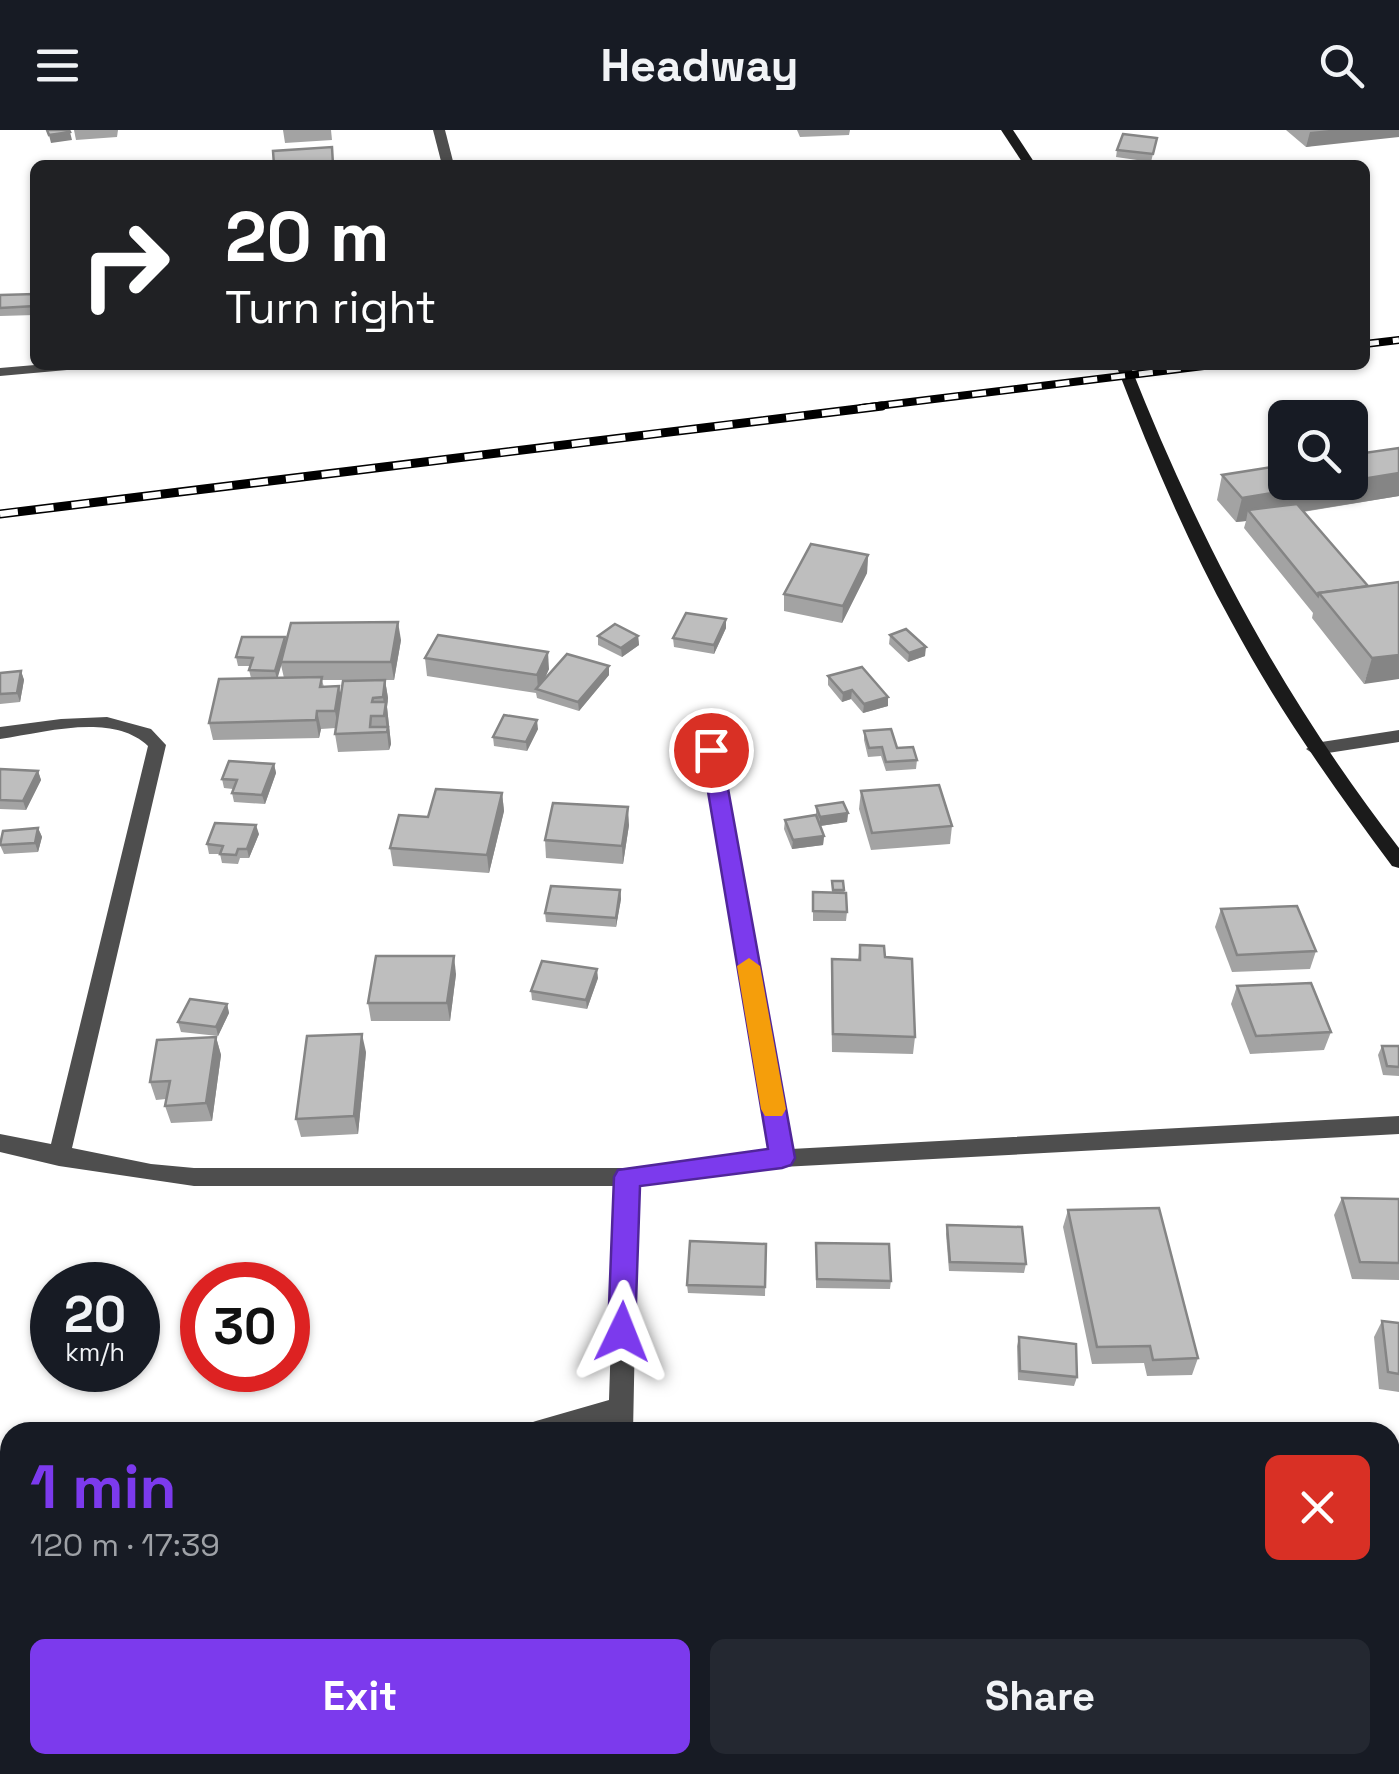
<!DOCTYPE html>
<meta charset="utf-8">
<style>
body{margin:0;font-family:"Space Grotesk",sans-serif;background:#242831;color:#f1f3f6;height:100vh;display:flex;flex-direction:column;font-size:38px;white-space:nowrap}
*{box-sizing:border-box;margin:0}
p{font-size:32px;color:#9ea1a6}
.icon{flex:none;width:55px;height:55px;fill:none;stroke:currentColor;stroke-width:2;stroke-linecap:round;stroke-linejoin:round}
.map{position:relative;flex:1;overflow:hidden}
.sheet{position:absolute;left:0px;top:1292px;width:1400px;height:352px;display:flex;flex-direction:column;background:#171b24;border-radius:30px 30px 0 0;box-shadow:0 2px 8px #0004}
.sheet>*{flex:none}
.hud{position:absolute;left:30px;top:30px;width:1340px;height:210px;border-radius:15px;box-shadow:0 2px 8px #0004;background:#202124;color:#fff;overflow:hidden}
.tools{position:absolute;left:1268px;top:270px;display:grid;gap:20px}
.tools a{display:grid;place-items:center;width:100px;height:100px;border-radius:15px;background:#171b24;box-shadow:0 2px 8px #0004;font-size:50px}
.speed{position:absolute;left:30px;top:1132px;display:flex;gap:20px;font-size:50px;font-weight:700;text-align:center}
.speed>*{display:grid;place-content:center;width:130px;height:130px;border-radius:50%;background:#171b24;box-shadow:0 2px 8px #0004;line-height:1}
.speed small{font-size:25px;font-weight:400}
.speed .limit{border:15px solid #d22;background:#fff;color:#111}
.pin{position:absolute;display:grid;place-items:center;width:85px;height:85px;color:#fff;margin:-42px;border:5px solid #fff;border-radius:50%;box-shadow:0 2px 10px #0007}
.me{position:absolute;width:110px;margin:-55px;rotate:2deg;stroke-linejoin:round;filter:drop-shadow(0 0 8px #0008)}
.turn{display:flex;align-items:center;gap:35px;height:210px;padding:0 30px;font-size:45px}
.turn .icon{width:130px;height:130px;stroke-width:2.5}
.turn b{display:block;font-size:70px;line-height:85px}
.round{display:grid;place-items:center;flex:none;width:105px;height:105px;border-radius:15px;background:#242831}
.headline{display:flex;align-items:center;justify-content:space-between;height:170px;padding:0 30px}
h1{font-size:60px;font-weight:600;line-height:75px;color:#7c3aed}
.cta{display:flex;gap:20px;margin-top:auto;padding:20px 30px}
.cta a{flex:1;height:115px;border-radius:15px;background:#7c3aed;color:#fff;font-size:40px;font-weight:600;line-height:115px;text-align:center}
.cta a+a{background:#242831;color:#f1f3f6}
header{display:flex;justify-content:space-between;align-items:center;height:130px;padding:0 30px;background:#171b24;font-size:45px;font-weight:600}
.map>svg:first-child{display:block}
</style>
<header><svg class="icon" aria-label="menu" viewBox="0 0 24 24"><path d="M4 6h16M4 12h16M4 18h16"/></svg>Headway<svg class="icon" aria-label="search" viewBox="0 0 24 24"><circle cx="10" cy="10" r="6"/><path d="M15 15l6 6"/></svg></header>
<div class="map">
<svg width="1399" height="1644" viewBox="0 0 1399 1644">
<rect width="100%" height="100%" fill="#fff"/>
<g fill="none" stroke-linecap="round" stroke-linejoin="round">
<g fill="#4e4e4e" fill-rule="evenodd">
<path d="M433,0h12l9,35h-12z"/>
<path d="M35,235h50l-7,4 -78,7v-8z"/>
<path d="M107,587l44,12 15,16 -94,403 79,16 43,4h433l143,-17 -68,-401 9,-6 9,6 71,399 608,-33v18l-617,33 -144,18 -5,247h-24v-9l-34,9h-51l3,-8 9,-3 73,-21 7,-214h-422l-135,-20 -59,-14v-18l51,10 97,-398c-36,-34 -104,-13 -148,-7v-12l61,-8z"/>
<path d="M1399,600v12l-84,13 -9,-6 9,-6z"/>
<path d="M10,1459v26l-10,3v-26z"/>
<rect x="632" y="1635" width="28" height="9"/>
</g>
<g fill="#1b1b1b" fill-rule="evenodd">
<path d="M1001,0h12l23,35h-12z"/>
<path d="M1116,235h14c71,179 151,330 269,483v20l-7,-2c-58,-78 -114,-157 -160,-243 -46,-83 -82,-170 -116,-258z"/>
</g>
<defs>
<g id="rail-far1">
<path d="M1365,214l34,-4"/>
<path d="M861,278l351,-43"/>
</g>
<path id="rail" d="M0,384l882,-108"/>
</defs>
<use href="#rail-far1" stroke="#000" stroke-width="8"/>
<use href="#rail" stroke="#000" stroke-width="9"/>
<use href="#rail-far1" stroke="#fff" stroke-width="5" stroke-dasharray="14" stroke-linecap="butt"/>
<use href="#rail" stroke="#fff" stroke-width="6" stroke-dasharray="18" stroke-linecap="butt"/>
</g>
<g fill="#a3a3a3" fill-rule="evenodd">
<path d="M74,0h44l-1,7 -41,3z"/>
<path d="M283,0h48l1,10 -47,3z"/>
<path d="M797,0h53l-1,5 -49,2z"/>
<path d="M1286,0h113l-93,17z"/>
<path d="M1157,8l-6,24 -35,-5 1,-7z"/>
<path d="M35,164v21l-35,1v-21z"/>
<path d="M1399,318v48l-96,16 65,74 31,-4 -35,102 -52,-66 1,-5 -69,-85 2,-7 -10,1 -19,-22 5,-25z"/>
<path d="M868,425l-1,18 -25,50 -58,-12v-17z"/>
<path d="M726,489v9l-12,26 -40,-7 -1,-9z"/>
<path d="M890,505l35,21 -17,6 -19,-18z"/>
<path d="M598,506h40l1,9 -17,12 -24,-12z"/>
<path d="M285,507l1,5 115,-2 -7,40h-72l2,7 17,10 44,-17 3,18 -1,9 4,37 -2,6 -51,2 -3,-18 1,-6 -15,1 -2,9 -106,2 -4,-17 42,-45 -2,-8 1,-4h-12l-2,-9zM281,535l3,13h-7z"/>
<path d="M425,528l124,11 -5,10 65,-4 -30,36 -42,-13 -1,-5 -109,-17z"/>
<path d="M21,541l3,9 -4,22 -20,2v-31z"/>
<path d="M828,546l60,30 -25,7 -12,-14 -9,3 -14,-17z"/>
<path d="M538,599l-11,22 -33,-5 -1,-9z"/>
<path d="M864,601l53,29 -1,9 -30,2 -5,-15 -13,1 -4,-17z"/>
<path d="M274,634l2,9 -11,31 -31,-2 -2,-9 1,-4 -9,-1 -2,-9z"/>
<path d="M0,639l38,2 3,9 -15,30 -26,-1z"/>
<path d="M861,661l91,35 -2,18 -79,6 -12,-41z"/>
<path d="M502,663l2,18 -15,62 -96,-7 -3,-18z"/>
<path d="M816,676l32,7 -1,9 -27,4 4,10 -1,9 -31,4 -8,-20 1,-9 31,-5z"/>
<path d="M629,695l-6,39 -77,-6 -1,-18z"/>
<path d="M38,698l4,9 -4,15 -34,2 -4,-9z"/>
<path d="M259,704l-10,24h-9l-2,6 -16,-1 -2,-9h-11l-2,-10z"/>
<path d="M832,751h11l4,31 -1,9h-33v-29l19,1z"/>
<path d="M620,760l1,9 -5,28 -70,-5 -1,-9z"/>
<path d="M1221,779l95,42 -6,18 -78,3 -17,-45z"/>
<path d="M860,815l25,12 30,80 -2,17 -81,-2 -1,-75 1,-18 26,1z"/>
<path d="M456,844l-6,47h-79l-3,-18z"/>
<path d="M598,848l-11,31 -55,-9 -1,-9z"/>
<path d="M1237,856l94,46 -7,18 -74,4 -19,-50z"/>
<path d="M227,874l2,9 -11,23 -37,-4 -3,-10z"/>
<path d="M216,907l5,18 -9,66 -41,2 -6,-17 1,-7 -10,1 -6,-18z"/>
<path d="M1382,916h17v30l-16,-1 -5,-20z"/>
<path d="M366,922l-8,82 -57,3 -5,-18z"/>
<path d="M1342,1068l57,1v81l-47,-1 -18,-64z"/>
<path d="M1068,1080l130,148 -6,17 -45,1 -3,-13 -52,1 -29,-137z"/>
<path d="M947,1095l79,39 -2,9 -75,-2 -3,-37z"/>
<path d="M816,1113l75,38 -1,8 -74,-1z"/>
<path d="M766,1114l-1,52 -77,-3 -1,-8z"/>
<path d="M1382,1191l17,2v69l-20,-3 -5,-52z"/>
<path d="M1019,1207l58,40 -3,9 -56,-6 -1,-34z"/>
<path d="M1390,1545l9,28v30h-9z"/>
<path d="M1114,1635h68l-25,9h-38z"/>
</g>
<g fill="#858585">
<path d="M1329,0h70v7l-93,10 4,-15z"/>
<path d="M70,2l2,8 -21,3 -2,-8z"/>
<path d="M1399,343v23l-143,23 -8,-9 -2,11 -10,1 6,-24 96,-16h12v-1z"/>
<path d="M868,425l-1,18 -25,50 1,-17z"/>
<path d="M726,489v9l-12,26v-9z"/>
<path d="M398,492l3,18 -7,40 -3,-18z"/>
<path d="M638,506l1,9 -17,12 -1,-9z"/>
<path d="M285,507l2,9 -10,34 -2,-9z"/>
<path d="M926,517l-1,9 -17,6 1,-9z"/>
<path d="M548,522l1,17 -9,21h-2l-1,-15z"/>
<path d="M1399,525v24l-35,5 8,-26z"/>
<path d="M609,536v9l-30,36 -1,-9z"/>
<path d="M21,541l3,9 -4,22 -3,-9z"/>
<path d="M385,550l3,18 -1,9 4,37 -2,6 -6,-53z"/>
<path d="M339,556l3,18 -4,24 -3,-17z"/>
<path d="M852,560l-1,9 -9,3 1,-9z"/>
<path d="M888,567v9l-25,7 1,-9z"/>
<path d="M317,581l4,18 -2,9 -3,-18z"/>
<path d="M537,590l1,9 -11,22 -1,-9z"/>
<path d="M274,634l2,9 -11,31 -3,-9z"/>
<path d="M38,641l3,9 -15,30 -3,-9z"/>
<path d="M502,663l2,18 -15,62 -2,-18z"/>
<path d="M628,677l1,18 -6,39 -1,-18z"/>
<path d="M848,683l-1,9 -27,4v-9z"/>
<path d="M256,695l3,9 -10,24 -2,-9z"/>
<path d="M38,698l4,9 -4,15 -3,-9z"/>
<path d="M824,706l-1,9 -31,4 1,-9z"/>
<path d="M620,760l1,9 -5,28v-9z"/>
<path d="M454,826l2,18 -6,47 -3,-18z"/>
<path d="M597,839l1,9 -11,31 -1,-9z"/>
<path d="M227,874l2,9 -11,23 -2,-9z"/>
<path d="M362,904l4,18 -8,82 -4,-18z"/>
<path d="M216,907l5,18 -9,66 -6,-18z"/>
<path d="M1166,1635h16l-25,9h-16z"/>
</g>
<g fill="#bebebe" stroke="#858585" stroke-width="2.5">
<path d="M47,0h22l1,2 -21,3z"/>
<path d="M1123,4l34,4 -4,16 -36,-4z"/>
<path d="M332,17l1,18h-59l-1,-14z"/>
<path d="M35,164v12l-35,2v-13z"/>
<path d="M1399,318v25l-49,8v-26z"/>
<path d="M1285,335v17h53l-96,16 -20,-23z"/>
<path d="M1297,374l71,82 -49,7 -1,3 -70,-86z"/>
<path d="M811,414l57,11 -25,51 -59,-12z"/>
<path d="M1399,452v73l-27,3 -53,-65z"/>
<path d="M686,483l40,6 -12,26 -41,-7z"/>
<path d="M398,492l-7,40h-110l10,-39z"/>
<path d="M615,494l23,12 -17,12 -23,-12z"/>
<path d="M906,499l20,18 -17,6 -19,-18z"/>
<path d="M438,505l110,17 -11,23 -112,-17z"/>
<path d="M242,507h43l-10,34 -26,-1 4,-12 -17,-1z"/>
<path d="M567,524l42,12 -31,36 -42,-13z"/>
<path d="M862,537l26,30 -24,7 -12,-14 -9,3 -15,-17z"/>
<path d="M21,541l-4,22 -17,1v-21z"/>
<path d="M322,547l-2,10 19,-1 -4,25h-18l-1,9 -107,3 10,-44z"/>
<path d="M385,550l-2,17 -10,1 -1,4h14l-2,14h-13l-1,11h18l-1,5 -52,2 8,-53z"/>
<path d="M504,585l33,5 -11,22 -33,-5z"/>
<path d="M891,599l6,19 16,-1 4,13 -31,2 -4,-15 -13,1 -5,-17z"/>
<path d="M229,631l45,3 -12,31 -30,-2 5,-13 -15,-1z"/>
<path d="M0,639l38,2 -15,30 -23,-1z"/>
<path d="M939,655l13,41 -80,7 -11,-42z"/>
<path d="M436,659l66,4 -15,62 -97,-7 9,-33 29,2z"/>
<path d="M843,672l5,11 -28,4 -4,-11z"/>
<path d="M553,673l75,4 -6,39 -77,-6z"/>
<path d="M816,685l8,21 -31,4 -8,-20z"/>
<path d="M215,693l41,2 -9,24h-9l-2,6 -16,-1 3,-8 -16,-2z"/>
<path d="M38,698l-3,15 -35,2 3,-14z"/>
<path d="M832,751h11l1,9h-11z"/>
<path d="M551,756l69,4 -4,28 -71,-5z"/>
<path d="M813,762l33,1 1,19 -34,-1z"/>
<path d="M1297,776l19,45 -79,4 -16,-46z"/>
<path d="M860,815l24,1 1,11 27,2 3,78 -82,-3 -1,-75 28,1z"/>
<path d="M376,826h78l-7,47h-79z"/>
<path d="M542,831l55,8 -11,31 -55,-9z"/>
<path d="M1311,853l20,49 -75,4 -19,-50z"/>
<path d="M190,869l37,5 -11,23 -38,-5z"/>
<path d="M362,904l-8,82 -58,3 11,-83z"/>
<path d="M216,907l-10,66 -41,3 5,-25 -20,1 7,-42z"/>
<path d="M1382,916h17v21l-12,-1z"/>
<path d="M1342,1068l57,1v64l-39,-1z"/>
<path d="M1159,1078l39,150 -45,2 -3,-14 -53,1 -29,-137z"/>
<path d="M947,1095l75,2 4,37 -76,-2z"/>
<path d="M690,1111l76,3 -1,43 -78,-2z"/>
<path d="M816,1113l73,1 2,37 -74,-2z"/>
<path d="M1382,1191l17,2v51l-11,-2z"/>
<path d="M1019,1207l57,7 1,33 -57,-6z"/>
<path d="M1390,1545l9,28v23h-9z"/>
<path d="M1121,1635h45l-25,9h-16z"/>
</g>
<path fill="#7c3aed" stroke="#51269a" stroke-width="2.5" d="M711,613l10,7 74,408 -4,7 -9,3 -142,18 -5,146 -4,8 -9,3 -10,-3 -4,-8 6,-155 4,-7 150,-21 -67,-399z"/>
<path fill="#f59e0b" d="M749,828l11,8 26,143 -4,7h-17l-4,-7 -24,-143z"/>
</svg>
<div class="tools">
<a><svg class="icon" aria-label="search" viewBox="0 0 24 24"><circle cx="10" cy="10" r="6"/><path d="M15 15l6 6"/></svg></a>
</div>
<div class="speed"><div>20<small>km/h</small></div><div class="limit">30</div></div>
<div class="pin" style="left:711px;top:620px;background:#d93025"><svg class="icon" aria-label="arrive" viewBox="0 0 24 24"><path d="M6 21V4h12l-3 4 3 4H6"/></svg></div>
<svg class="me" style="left:622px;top:1202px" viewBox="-20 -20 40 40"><path d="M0-17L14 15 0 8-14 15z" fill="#7c3aed" stroke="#fff" stroke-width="4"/></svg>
<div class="hud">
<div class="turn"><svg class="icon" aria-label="right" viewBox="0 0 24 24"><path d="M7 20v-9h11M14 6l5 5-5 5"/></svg><div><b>20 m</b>Turn right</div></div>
</div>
<section class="sheet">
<div class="headline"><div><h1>1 min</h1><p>120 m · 17:39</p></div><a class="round" style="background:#d93025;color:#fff"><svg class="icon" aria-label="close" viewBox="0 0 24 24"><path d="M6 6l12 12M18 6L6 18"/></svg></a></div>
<div class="cta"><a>Exit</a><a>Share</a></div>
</section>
</div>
